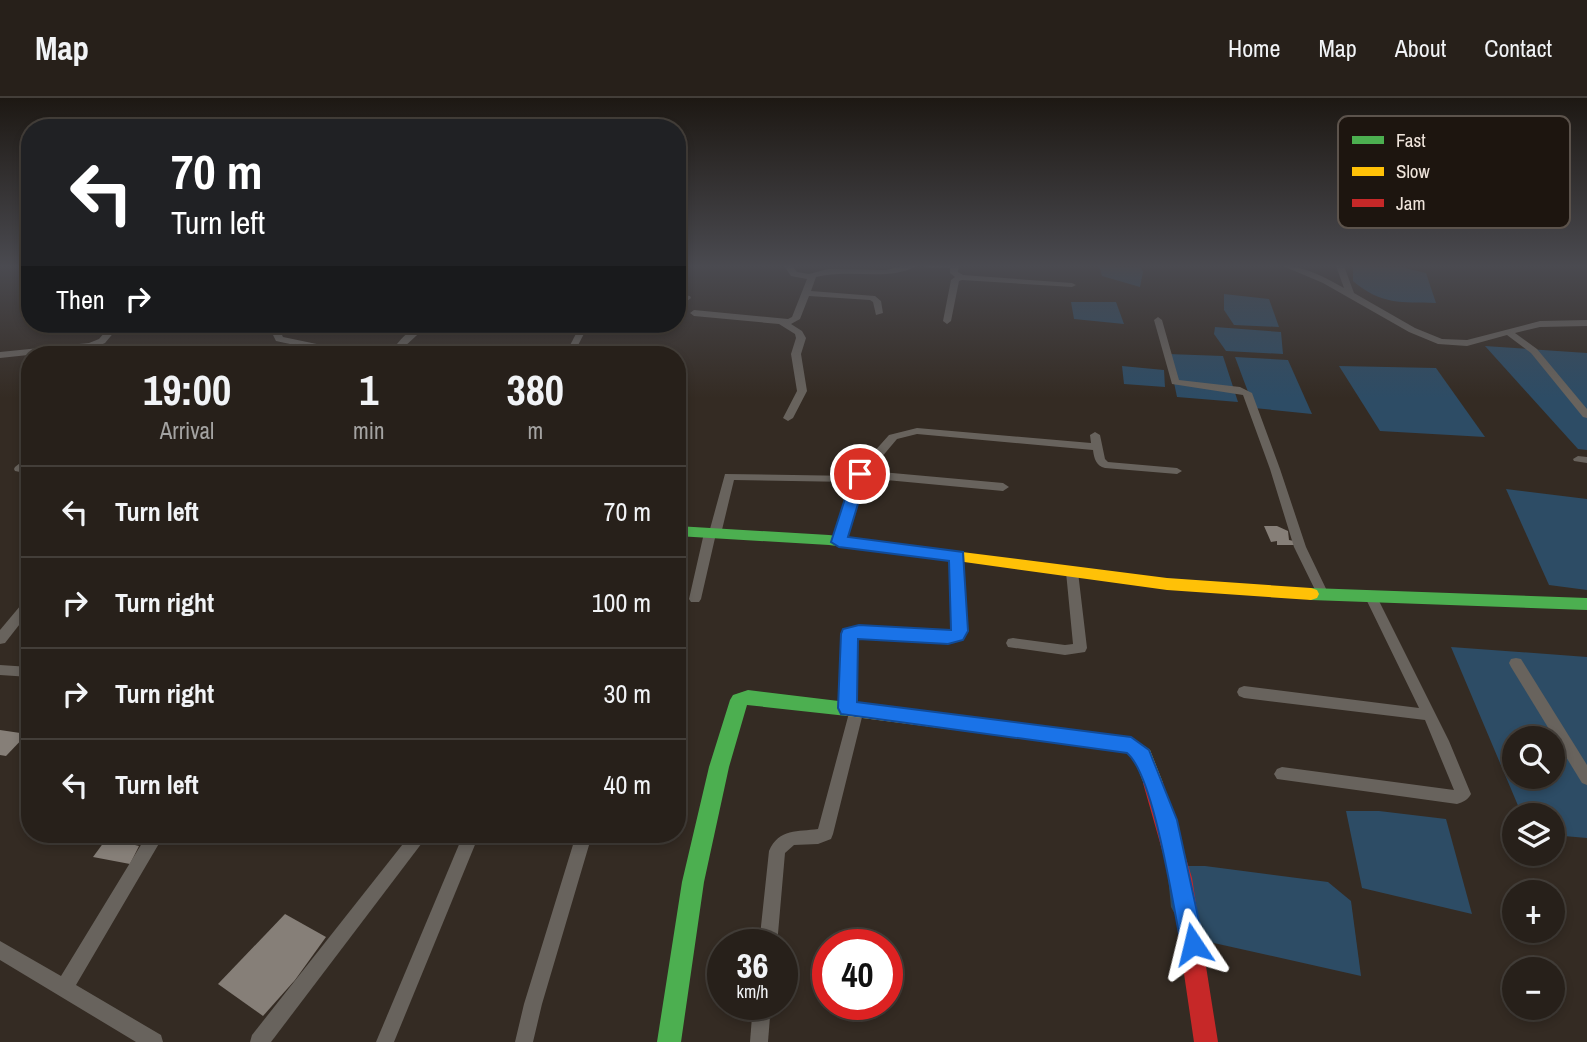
<!DOCTYPE html>
<meta charset="utf-8">
<style>
body{margin:0;font-family:"Archivo Narrow",sans-serif;background:#332d27;color:#f1f3f6;height:100vh;display:flex;flex-direction:column;font-size:26px;white-space:nowrap}
*{box-sizing:border-box;margin:0}
p{font-size:23px;color:#a4a3a2}
.icon{flex:none;width:38px;height:38px;fill:none;stroke:currentColor;stroke-width:2;stroke-linecap:round;stroke-linejoin:round}
.map{position:relative;flex:1;overflow:hidden}
.side{position:absolute;left:21px;top:248px;width:665px;height:497px;display:flex;flex-direction:column;background:#27201a;border-radius:28px;box-shadow:0 4px 10px #0003,0 0 0 2px #433e39}
.side>*{flex:none}
.banner{position:absolute;left:21px;top:21px;width:665px;height:214px;border-radius:28px;box-shadow:0 4px 10px #0003,0 0 0 2px #433e39;background:#202124;color:#fff;overflow:hidden}
.fabs{position:absolute;left:1502px;top:628px;display:grid;gap:14px}
.fabs a{display:grid;place-items:center;width:63px;height:63px;border-radius:50%;background:#27201a;box-shadow:0 4px 10px #0003,0 0 0 2px #433e39;font-size:35px}
.speed{position:absolute;left:707px;top:831px;display:flex;gap:14px;font-size:35px;font-weight:700;text-align:center}
.speed>*{display:grid;place-content:center;width:91px;height:91px;border-radius:50%;background:#27201a;box-shadow:0 4px 10px #0003,0 0 0 2px #433e39;line-height:1}
.speed small{font-size:18px;font-weight:400}
.speed .limit{border:10px solid #d22;background:#fff;color:#111}
.pin{position:absolute;display:grid;place-items:center;width:60px;height:60px;color:#fff;margin:-30px;border:4px solid #fff;border-radius:50%;box-shadow:0 2px 7px #0007}
.me{position:absolute;width:77px;margin:-38px;rotate:350deg;stroke-linejoin:round;filter:drop-shadow(0 0 5px #0008)}
.turn{display:flex;align-items:center;gap:24px;height:147px;padding:0 35px;font-size:32px}
.turn .icon{width:91px;height:91px;stroke-width:2.5}
.turn b{display:block;font-size:49px;line-height:60px}
.then{display:flex;align-items:center;height:66px;padding:0 35px;background:#0003;gap:14px;font-size:26px}
.eta{display:flex;justify-content:space-evenly;align-items:center;height:119px;text-align:center}
.eta b{font-size:42px;font-weight:700;line-height:49px}
ul{padding:0;list-style:none}
li{display:flex;align-items:center;gap:21px;height:91px;padding:0 35px;border-top:2px solid #433e39}
li div{flex:1}
li b{display:block;font-size:26px}
li em{font-style:normal}
header{display:flex;align-items:center;gap:42px;box-sizing:border-box;height:98px;padding:0 35px;background:#27201a;border-bottom:2px solid #433e39}
header strong{font-size:33px}
nav{display:flex;gap:38px;margin-inline-start:auto;font-size:24px}
.map>svg:first-child{display:block}
</style>
<header>
<strong>Map</strong>
<nav><a>Home</a><a>Map</a><a>About</a><a>Contact</a></nav>
</header>
<div class="map">
<svg width="1587" height="944" viewBox="0 0 1587 944">
<rect width="100%" height="100%" fill="#342b23"/>
<g fill="#2d4c65" fill-rule="evenodd">
<path d="M1099,168l42,1 2,5 -3,15 -38,-11z"/>
<path d="M1353,168l48,1 25,6 10,30c-35,-1 -55,2 -83,-22z"/>
<path d="M1224,196l45,5 10,28 -45,-2 -10,-15z"/>
<path d="M1071,204h45l8,22 -50,-5z"/>
<path d="M1215,229l66,5 2,22 -57,-3 -12,-17z"/>
<path d="M1485,248l102,7v97l-9,-1z"/>
<path d="M1168,256l55,2 15,46 -61,-5z"/>
<path d="M1235,259l53,3 24,54 -58,-6z"/>
<path d="M1122,268l42,4 1,17 -41,-3z"/>
<path d="M1339,268l97,2 49,69 -105,-6z"/>
<path d="M1506,391l81,10v91l-38,-5z"/>
<path d="M1451,549l136,10v181l-35,-3v-19l-30,-1zM1514,640h38v39h-38z"/>
<path d="M1346,713h33l67,8 26,95 -110,-26z"/>
<path d="M1167,768h38l123,16 23,19 10,75 -174,-39 -16,-30z"/>
</g>
<g fill="#867f78">
<path d="M1264,428h13l11,5 1,9 5,1 1,4h-18v-4l-6,1z"/>
<path d="M0,632l27,4 -21,22 -6,-1z"/>
<path d="M107,740l32,8 -9,18 -37,-7z"/>
<path d="M285,816l41,23 -31,43 -32,36 -45,-32z"/>
</g>
<g fill="none" stroke-linecap="round" stroke-linejoin="round">
<g fill="#68635d" fill-rule="evenodd">
<path d="M784,168h8l5,6 12,2 19,-5 58,1 16,-4h15c-30,16 -68,2 -101,11l-5,14 64,5 6,5 2,12 -7,2 -3,-13 -3,-2 -61,-4 -9,23 -9,5 11,7 4,7 -5,16 6,37 -14,27 -5,3 -5,-3 14,-27 -6,-37 5,-16 -1,-4 -16,-10 -85,-8 -4,-3 4,-3 94,9 4,-2 15,-38 -16,-3z"/>
<path d="M925,168h34l-1,6 5,3 109,8 4,2 -4,2 -110,-7 -3,1 -8,40 -4,3 -4,-3 8,-41 4,-3 -5,-4v-5h-21z"/>
<path d="M1283,168c21,0 42,11 61,22l-8,-22h8l10,27 61,35 27,11 25,1 73,-19 47,-1v6l-47,1 -25,6 22,16 50,60v9l-4,-1 -52,-64 -24,-18 -40,11 -29,-2 -29,-12 -86,-49z"/>
<path d="M677,196l13,2 1,2 -4,3 -10,-2z"/>
<path d="M1158,219l4,3 17,60 61,7 12,6 28,76 26,78 23,48 -2,3h-8l-25,-51 -24,-78 -27,-74 -71,-11 -18,-64z"/>
<path d="M112,226h9l-16,19 -11,5 -94,10v-6l89,-9 10,-4z"/>
<path d="M281,226h8l-7,11 1,2 53,11h58c8,-11 21,-24 35,-24l-26,24c18,0 41,-2 57,7l-124,-1 -60,-13 -3,-6z"/>
<path d="M581,226h8l-16,31h-8z"/>
<path d="M917,330l174,15 -1,-8 5,-3 5,3 5,24 3,3 69,6 5,3 -5,3 -72,-6c-9,-2 -11,-10 -12,-18l-176,-16 -20,5 -27,32 133,12 6,4 -6,4 -138,-13 -20,64 -6,4 -6,-4 18,-60 -117,-2 -13,54 -6,4 -14,61 -2,3h-8l-2,-3 15,-66 6,-4 15,-55 130,2 1,-4 33,-37z"/>
<path d="M30,357v9l-3,3 3,1v6l-15,-3 -1,-2 1,-2z"/>
<path d="M1578,358l9,1v6l-13,-2 -1,-2z"/>
<path d="M957,454l6,4 4,75 -5,9 -5,1 -102,-3 -1,66 8,1 2,4 -31,125 -2,5 -13,5 -24,1 -9,8 -8,92h-18l10,-94c10,-23 29,-19 49,-22l31,-116 -7,-1 -2,-4 2,-74 2,-4 15,-3 94,4 -2,-75z"/>
<path d="M1072,470l6,4 9,76 -2,4 -20,3 -57,-8 -2,-4 2,-4 5,-1 52,7 8,-1 -7,-72z"/>
<path d="M1371,494l4,2 2,3 72,144 22,53c-3,6 -8,8 -14,10l-180,-25 -3,-5 3,-5 5,-2 172,23 -29,-70 -181,-22 -5,-2 -2,-4 2,-4 5,-2 175,22 -54,-111 2,-3z"/>
<path d="M30,499v14l-25,32 -5,1v-14l26,-31z"/>
<path d="M1516,560l5,1 66,106v20l-5,-2 -71,-116 -2,-4 2,-4z"/>
<path d="M0,567l30,2v10l-30,-2z"/>
<path d="M147,737h17l-88,150 85,50 2,7h-27l-136,-82v-19l61,35z"/>
<path d="M410,737h18l-157,207h-21l2,-7z"/>
<path d="M463,737h16l-85,207h-18z"/>
<path d="M576,737h16l-50,169 -9,38h-18l9,-38z"/>
<path d="M753,906h18l-3,38h-18z"/>
</g>
<g fill="#4caf50" fill-rule="evenodd">
<path d="M677,428l152,9 133,17 8,5 -8,5 -133,-17 -152,-9z"/>
<path d="M1311,490l276,10v12l-276,-10 -6,-2 -2,-4 2,-4z"/>
<path d="M748,592l99,12 6,2 3,5 -3,5 -6,2 -100,-11 -18,62 -25,115 -23,160h-24l25,-160 27,-115 21,-67 3,-5z"/>
</g>
<g fill="#ffc107" fill-rule="evenodd">
<path d="M962,454l205,26 144,10 6,2 2,4 -2,4 -6,2 -144,-10 -210,-29 -3,-4z"/>
<path d="M847,604l284,35 19,13 13,33 -3,6 -7,3 -7,-3 -11,-28 -9,-9 -279,-36 -6,-2 -3,-5 3,-5z"/>
</g>
<path fill="#c62828" fill-rule="evenodd" d="M1153,676l7,3 3,6 29,95 26,164h-24l-24,-164 -27,-95 3,-6z"/>
</g>
<linearGradient id="sky" x2="0" y2="1"><stop stop-color="#1d1813"/><stop offset="0.56" stop-color="#4a4a50"/><stop offset="1" stop-color="#4a4a50" stop-opacity="0"/></linearGradient>
<rect width="1587" height="300" fill="url(#sky)"/>
<path fill="#1a73e8" stroke="#114b97" stroke-width="2" d="M860,372l7,4 -19,63 115,15 5,79 -5,9 -15,4 -90,-5 -1,63 274,35 18,13 28,70 27,124 -3,8 -8,4 -8,-4 -4,-8c-8,-38 -27,-169 -54,-191l-286,-39 -3,-6 3,-74 2,-5 16,-4 92,5 -2,-69 -110,-14 -8,-5 22,-68z"/>
<rect x="1338" y="18" width="232" height="112" rx="10" fill="#1d150f" stroke="#5c534c" stroke-width="2"/>
<rect x="1352" y="38" width="32" height="8" fill="#4caf50"/>
<rect x="1352" y="69" width="32" height="9" fill="#ffc107"/>
<rect x="1352" y="101" width="32" height="8" fill="#c62828"/>
<g font-size="19" fill="#efe4db">
<text x="1396" y="49">Fast</text>
<text x="1396" y="80">Slow</text>
<text x="1396" y="112">Jam</text>
</g>
</svg>
<div class="fabs">
<a><svg class="icon" aria-label="search" viewBox="0 0 24 24"><circle cx="10" cy="10" r="6"/><path d="M15 15l6 6"/></svg></a>
<a><svg class="icon" aria-label="layers" viewBox="0 0 24 24"><path d="M12 4l9 5-9 5-9-5zM3 14l9 5 9-5"/></svg></a>
<a>+</a>
<a>−</a>
</div>
<div class="speed"><div>36<small>km/h</small></div><div class="limit">40</div></div>
<div class="pin" style="left:860px;top:376px;background:#d93025"><svg class="icon" aria-label="arrive" viewBox="0 0 24 24"><path d="M6 21V4h12l-3 4 3 4H6"/></svg></div>
<svg class="me" style="left:1193px;top:846px" viewBox="-20 -20 40 40"><path d="M0-17L14 15 0 8-14 15z" fill="#1a73e8" stroke="#fff" stroke-width="4"/></svg>
<div class="banner">
<div class="turn"><svg class="icon" aria-label="left" viewBox="0 0 24 24"><path d="M17 20v-9H6M10 6l-5 5 5 5"/></svg><div><b>70 m</b>Turn left</div></div>
<div class="then">Then<svg class="icon" aria-label="right" viewBox="0 0 24 24"><path d="M7 20v-9h11M14 6l5 5-5 5"/></svg></div>
</div>
<section class="side">
<div class="eta">
<div><b>19:00</b><p>Arrival</p></div>
<div><b>1</b><p>min</p></div>
<div><b>380</b><p>m</p></div>
</div>
<ul>
<li><svg class="icon" aria-label="left" viewBox="0 0 24 24"><path d="M17 20v-9H6M10 6l-5 5 5 5"/></svg><div><b>Turn left</b></div><em>70 m</em></li>
<li><svg class="icon" aria-label="right" viewBox="0 0 24 24"><path d="M7 20v-9h11M14 6l5 5-5 5"/></svg><div><b>Turn right</b></div><em>100 m</em></li>
<li><svg class="icon" aria-label="right" viewBox="0 0 24 24"><path d="M7 20v-9h11M14 6l5 5-5 5"/></svg><div><b>Turn right</b></div><em>30 m</em></li>
<li><svg class="icon" aria-label="left" viewBox="0 0 24 24"><path d="M17 20v-9H6M10 6l-5 5 5 5"/></svg><div><b>Turn left</b></div><em>40 m</em></li>
</ul>
</section>
</div>
